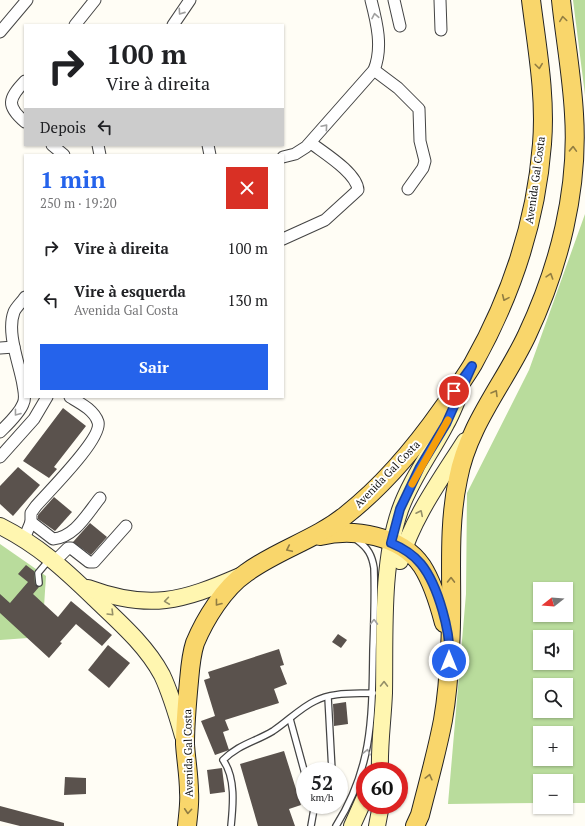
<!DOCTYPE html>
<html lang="pt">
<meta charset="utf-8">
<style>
body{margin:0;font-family:"PT Serif",serif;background:#f2f2f2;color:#202124;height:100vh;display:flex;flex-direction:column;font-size:15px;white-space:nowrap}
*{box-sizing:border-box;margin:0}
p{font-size:13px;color:#757577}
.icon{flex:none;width:22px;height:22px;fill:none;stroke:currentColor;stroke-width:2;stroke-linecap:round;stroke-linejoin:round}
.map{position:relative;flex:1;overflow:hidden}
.drawer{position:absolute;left:24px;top:154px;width:260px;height:244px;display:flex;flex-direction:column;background:#fff;border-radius:0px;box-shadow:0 1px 3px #0004}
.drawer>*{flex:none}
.guide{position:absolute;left:24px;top:24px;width:260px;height:122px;border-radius:0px;box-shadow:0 1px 3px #0004;background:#fff;color:#202124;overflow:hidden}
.needle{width:26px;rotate:253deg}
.controls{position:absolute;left:533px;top:582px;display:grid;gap:8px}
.controls a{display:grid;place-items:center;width:40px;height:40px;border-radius:0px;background:#fff;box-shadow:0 1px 3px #0004;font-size:20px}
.speed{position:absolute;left:296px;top:762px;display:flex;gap:8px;font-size:20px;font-weight:700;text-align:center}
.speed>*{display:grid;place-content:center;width:52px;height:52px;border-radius:50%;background:#fff;box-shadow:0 1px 3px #0004;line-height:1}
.speed small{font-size:10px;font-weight:400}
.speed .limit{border:6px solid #d22;background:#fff;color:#111}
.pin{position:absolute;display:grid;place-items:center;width:34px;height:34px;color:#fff;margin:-17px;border:2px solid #fff;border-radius:50%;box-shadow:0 1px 4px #0007}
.me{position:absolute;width:44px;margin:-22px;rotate:0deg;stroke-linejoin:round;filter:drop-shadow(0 0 3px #0008)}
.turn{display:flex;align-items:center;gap:14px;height:84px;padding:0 16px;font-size:18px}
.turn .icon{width:52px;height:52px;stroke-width:2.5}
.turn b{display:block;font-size:28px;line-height:34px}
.then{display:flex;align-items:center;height:38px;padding:0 16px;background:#0003;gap:8px;font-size:15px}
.round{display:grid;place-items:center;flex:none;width:42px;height:42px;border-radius:0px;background:#f2f2f2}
.headline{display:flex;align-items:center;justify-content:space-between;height:68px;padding:0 16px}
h1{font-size:24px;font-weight:600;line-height:30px;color:#2563eb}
.primary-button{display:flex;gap:8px;margin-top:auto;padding:8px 16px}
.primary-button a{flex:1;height:46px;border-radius:0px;background:#2563eb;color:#fff;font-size:16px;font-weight:600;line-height:46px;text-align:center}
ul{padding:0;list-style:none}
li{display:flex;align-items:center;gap:12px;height:52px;padding:0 16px}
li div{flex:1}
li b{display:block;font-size:15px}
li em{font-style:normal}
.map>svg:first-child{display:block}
</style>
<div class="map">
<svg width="585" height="826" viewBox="0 0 585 826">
<rect width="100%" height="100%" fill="#fffdf5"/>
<g fill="#b9dc9c" fill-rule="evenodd">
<path d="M573,0h12v95z"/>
<path d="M585,214v589h-19v-22h-26v22l-92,1 18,-210 1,-101 62,-123zM540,589h26v26h-26zM540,637h26v26h-26zM540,685h26v26h-26zM540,733h26v26h-26z"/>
<path d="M0,544l46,32 -4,61 -42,3z"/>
</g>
<g fill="#5a524d">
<path d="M63,408l23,18 -32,41 3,2 -8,9 -26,-17z"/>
<path d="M18,467l22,18 -27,31 -13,-12v-18z"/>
<path d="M54,497l18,15 -17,19 -17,-12v-4z"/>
<path d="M90,523l17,14 -16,18 -18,-13z"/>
<path d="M26,565l8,6 1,13 4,3 -6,7 25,23 13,-16 41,34 -10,11 -26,-22 -16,18 2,1 -13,15 -49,-45v-19l10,9 18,-21 -10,-8z"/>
<path d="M338,634l9,6 -6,8 -9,-6z"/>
<path d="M108,645l22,18 -21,25 -21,-18z"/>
<path d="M279,649l5,16 -4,1 7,18 -13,5 5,14 -54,17 4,10 -6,2 6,18 -14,5 -14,-34 14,-5 -11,-36 6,-2 -2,-6z"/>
<path d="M346,702l2,22 -14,2 -1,-22z"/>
<path d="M284,751l17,54 -12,4 6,17h-37l-18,-62z"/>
<path d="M222,768l3,24 -15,2 -3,-24z"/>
<path d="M65,777l21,1v16l-22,1z"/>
<path d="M0,806l64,17v3h-44l-20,-5z"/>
</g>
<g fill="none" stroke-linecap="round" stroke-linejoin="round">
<defs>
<g id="lane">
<path d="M39,583l-1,-10 11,-13"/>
<path d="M328,697l4,74"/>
<path d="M290,719l15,55"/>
<path d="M313,805l1,4 12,-4"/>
<path d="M231,826c2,-20 5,-48 -8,-66 16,-16 32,-18 50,-29 14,-9 27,-23 42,-30 17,-9 39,-7 58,-8"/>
<path d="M311,826l3,-17"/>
<path d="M336,826c37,-59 36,-109 37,-176 1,-27 2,-55 1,-82 -2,-13 -6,-20 -17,-28"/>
</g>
<g id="street">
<path d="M394,0l6,26"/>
<path d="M440,0l1,30"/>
<path d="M75,25l20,-25"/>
<path d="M173,25l17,-25"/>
<path d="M0,32l27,-32"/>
<path d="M374,70l24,18 21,21 1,32 5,20 -2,7 -15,21"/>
<path d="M25,81c-17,18 -19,25 0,41"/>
<path d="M52,145l12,10"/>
<path d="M98,145l2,10"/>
<path d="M208,145l2,10"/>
<path d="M283,157l12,-3 11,-7 68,-77c9,-22 3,-47 -3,-70"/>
<path d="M283,239l42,-19 33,-30c-1,-17 -34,-37 -47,-47"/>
<path d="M0,348l14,-1"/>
<path d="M0,432c8,-8 19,-18 23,-28 3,-6 1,-12 0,-19 -3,-20 -17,-52 -9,-73 2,-5 8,-10 11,-15"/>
<path d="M0,457l34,-38 13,-22"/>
<path d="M31,522v-9l5,-7c12,-14 67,-68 62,-84 -4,-12 -18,-19 -28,-25"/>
<path d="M24,539l7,-17 22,17c22,-2 34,-25 47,-41"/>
<path d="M55,561l13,-13h3l18,14h5l32,-36"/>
</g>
<g id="secondary">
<path d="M0,526c38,19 64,43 94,72 24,23 52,47 68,77 9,19 15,40 21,61"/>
<path d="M400,561c13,-44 41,-82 65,-120"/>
<path d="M88,588c62,23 94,13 152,-12"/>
<path d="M380,771c-1,-26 3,-52 4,-78 1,-59 -3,-128 16,-183 11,-31 31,-57 46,-86 6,-10 10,-22 15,-33"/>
<path d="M352,826l13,-29"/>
<path d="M377,826l4,-21"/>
</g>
<g id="primary">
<path d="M320,536c33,-8 81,-1 102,30 11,17 17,38 22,57"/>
<path d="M187,826c1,-11 3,-23 2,-34 0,-16 -3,-32 -4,-48 0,-21 2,-42 4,-63 1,-12 2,-26 6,-38 10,-24 29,-55 51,-70 31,-23 69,-33 100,-58 38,-30 69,-67 97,-107 10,-14 21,-29 30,-44 38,-68 63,-141 69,-220 4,-48 -5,-96 -11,-144"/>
<path d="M415,826l5,-11c8,-32 17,-63 23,-95 4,-23 6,-48 7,-72 4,-56 -4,-113 8,-169 10,-54 46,-95 69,-144 32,-68 52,-145 47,-221 -2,-38 -9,-76 -13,-114"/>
</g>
</defs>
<use href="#lane" stroke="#444" stroke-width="8"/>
<use href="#street" stroke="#444" stroke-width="13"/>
<use href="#secondary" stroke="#333" stroke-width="18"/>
<use href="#primary" stroke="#222" stroke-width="20"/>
<use href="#lane" stroke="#fff" stroke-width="5.5"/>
<use href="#street" stroke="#fff" stroke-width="11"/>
<use href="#secondary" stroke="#fff6b0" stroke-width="16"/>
<use href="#primary" stroke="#f9d66b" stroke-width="18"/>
</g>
<defs><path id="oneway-chevron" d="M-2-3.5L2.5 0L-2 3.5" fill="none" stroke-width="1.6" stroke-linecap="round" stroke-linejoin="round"/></defs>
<g stroke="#a0a0a0">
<use href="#oneway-chevron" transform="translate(181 12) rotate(125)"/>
<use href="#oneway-chevron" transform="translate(375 16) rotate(-101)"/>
<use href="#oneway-chevron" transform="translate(325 127) rotate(-49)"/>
<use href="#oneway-chevron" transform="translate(17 413) rotate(128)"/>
<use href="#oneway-chevron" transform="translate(374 622) rotate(-89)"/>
<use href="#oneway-chevron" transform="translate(367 752) rotate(-78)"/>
</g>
<g stroke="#917d42">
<use href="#oneway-chevron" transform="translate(563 19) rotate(-98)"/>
<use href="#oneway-chevron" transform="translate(539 66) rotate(83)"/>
<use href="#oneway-chevron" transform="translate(573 149) rotate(-88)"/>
<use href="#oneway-chevron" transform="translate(550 276) rotate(-72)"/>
<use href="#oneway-chevron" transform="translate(505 298) rotate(114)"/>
<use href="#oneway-chevron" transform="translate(495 393) rotate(-59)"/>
<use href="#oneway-chevron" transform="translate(289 549) rotate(155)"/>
<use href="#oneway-chevron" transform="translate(451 580) rotate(-89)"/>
<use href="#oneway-chevron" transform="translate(218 603) rotate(128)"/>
<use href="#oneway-chevron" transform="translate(429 777) rotate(-76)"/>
<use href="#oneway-chevron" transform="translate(188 811) rotate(94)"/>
</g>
<g stroke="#948f68">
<use href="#oneway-chevron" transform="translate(420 513) rotate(-64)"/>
<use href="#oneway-chevron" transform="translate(167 601) rotate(172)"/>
<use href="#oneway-chevron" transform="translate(111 613) rotate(45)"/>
<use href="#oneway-chevron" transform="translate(384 684) rotate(-89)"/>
</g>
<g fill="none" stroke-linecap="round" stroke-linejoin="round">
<defs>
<path id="route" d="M449,661c3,-26 -11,-76 -28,-97 -8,-10 -18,-16 -30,-21l9,-34 20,-42 26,-43 26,-58 -18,25"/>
</defs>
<use href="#route" stroke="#184099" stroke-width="10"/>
<use href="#route" stroke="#2563eb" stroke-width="7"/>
<path stroke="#f59e0b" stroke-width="7" d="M412,484l36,-64"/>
</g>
<g text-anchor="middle" stroke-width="4" stroke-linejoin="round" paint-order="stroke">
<g font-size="11" fill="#111" stroke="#fff">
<text transform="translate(535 180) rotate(-82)" y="4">Avenida Gal Costa</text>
<text transform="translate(387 474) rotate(-46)" y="4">Avenida Gal Costa</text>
<text transform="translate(188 753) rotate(-91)" y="4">Avenida Gal Costa</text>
</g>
</g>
</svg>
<div class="controls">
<a><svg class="needle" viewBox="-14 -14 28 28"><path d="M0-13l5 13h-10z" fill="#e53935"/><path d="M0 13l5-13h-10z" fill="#757577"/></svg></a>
<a><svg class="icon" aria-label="sound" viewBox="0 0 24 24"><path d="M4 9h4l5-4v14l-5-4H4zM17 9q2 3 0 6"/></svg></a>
<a><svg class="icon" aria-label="search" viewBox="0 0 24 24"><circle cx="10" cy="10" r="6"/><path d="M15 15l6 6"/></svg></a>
<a>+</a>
<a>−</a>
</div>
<div class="speed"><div>52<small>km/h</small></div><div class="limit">60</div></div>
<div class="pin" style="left:454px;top:391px;background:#d93025"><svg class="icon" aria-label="arrive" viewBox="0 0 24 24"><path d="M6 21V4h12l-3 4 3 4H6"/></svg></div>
<svg class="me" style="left:449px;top:661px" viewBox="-20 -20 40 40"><circle r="17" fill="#2563eb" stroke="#fff" stroke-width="3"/><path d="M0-11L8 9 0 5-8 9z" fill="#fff"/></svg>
<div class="guide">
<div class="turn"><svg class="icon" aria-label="right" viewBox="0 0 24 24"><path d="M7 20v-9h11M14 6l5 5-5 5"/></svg><div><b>100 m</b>Vire à direita</div></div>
<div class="then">Depois<svg class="icon" aria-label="left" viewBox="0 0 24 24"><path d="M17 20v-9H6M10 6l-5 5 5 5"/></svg></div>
</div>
<section class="drawer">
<div class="headline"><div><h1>1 min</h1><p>250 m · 19:20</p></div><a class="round" style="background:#d93025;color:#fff"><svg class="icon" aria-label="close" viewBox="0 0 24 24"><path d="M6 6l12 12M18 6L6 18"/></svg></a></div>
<ul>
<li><svg class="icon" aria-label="right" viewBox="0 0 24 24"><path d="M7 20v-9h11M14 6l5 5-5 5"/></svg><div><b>Vire à direita</b></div><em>100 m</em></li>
<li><svg class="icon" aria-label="left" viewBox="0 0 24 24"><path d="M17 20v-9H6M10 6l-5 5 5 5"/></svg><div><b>Vire à esquerda</b><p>Avenida Gal Costa</p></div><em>130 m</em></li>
</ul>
<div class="primary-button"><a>Sair</a></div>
</section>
</div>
